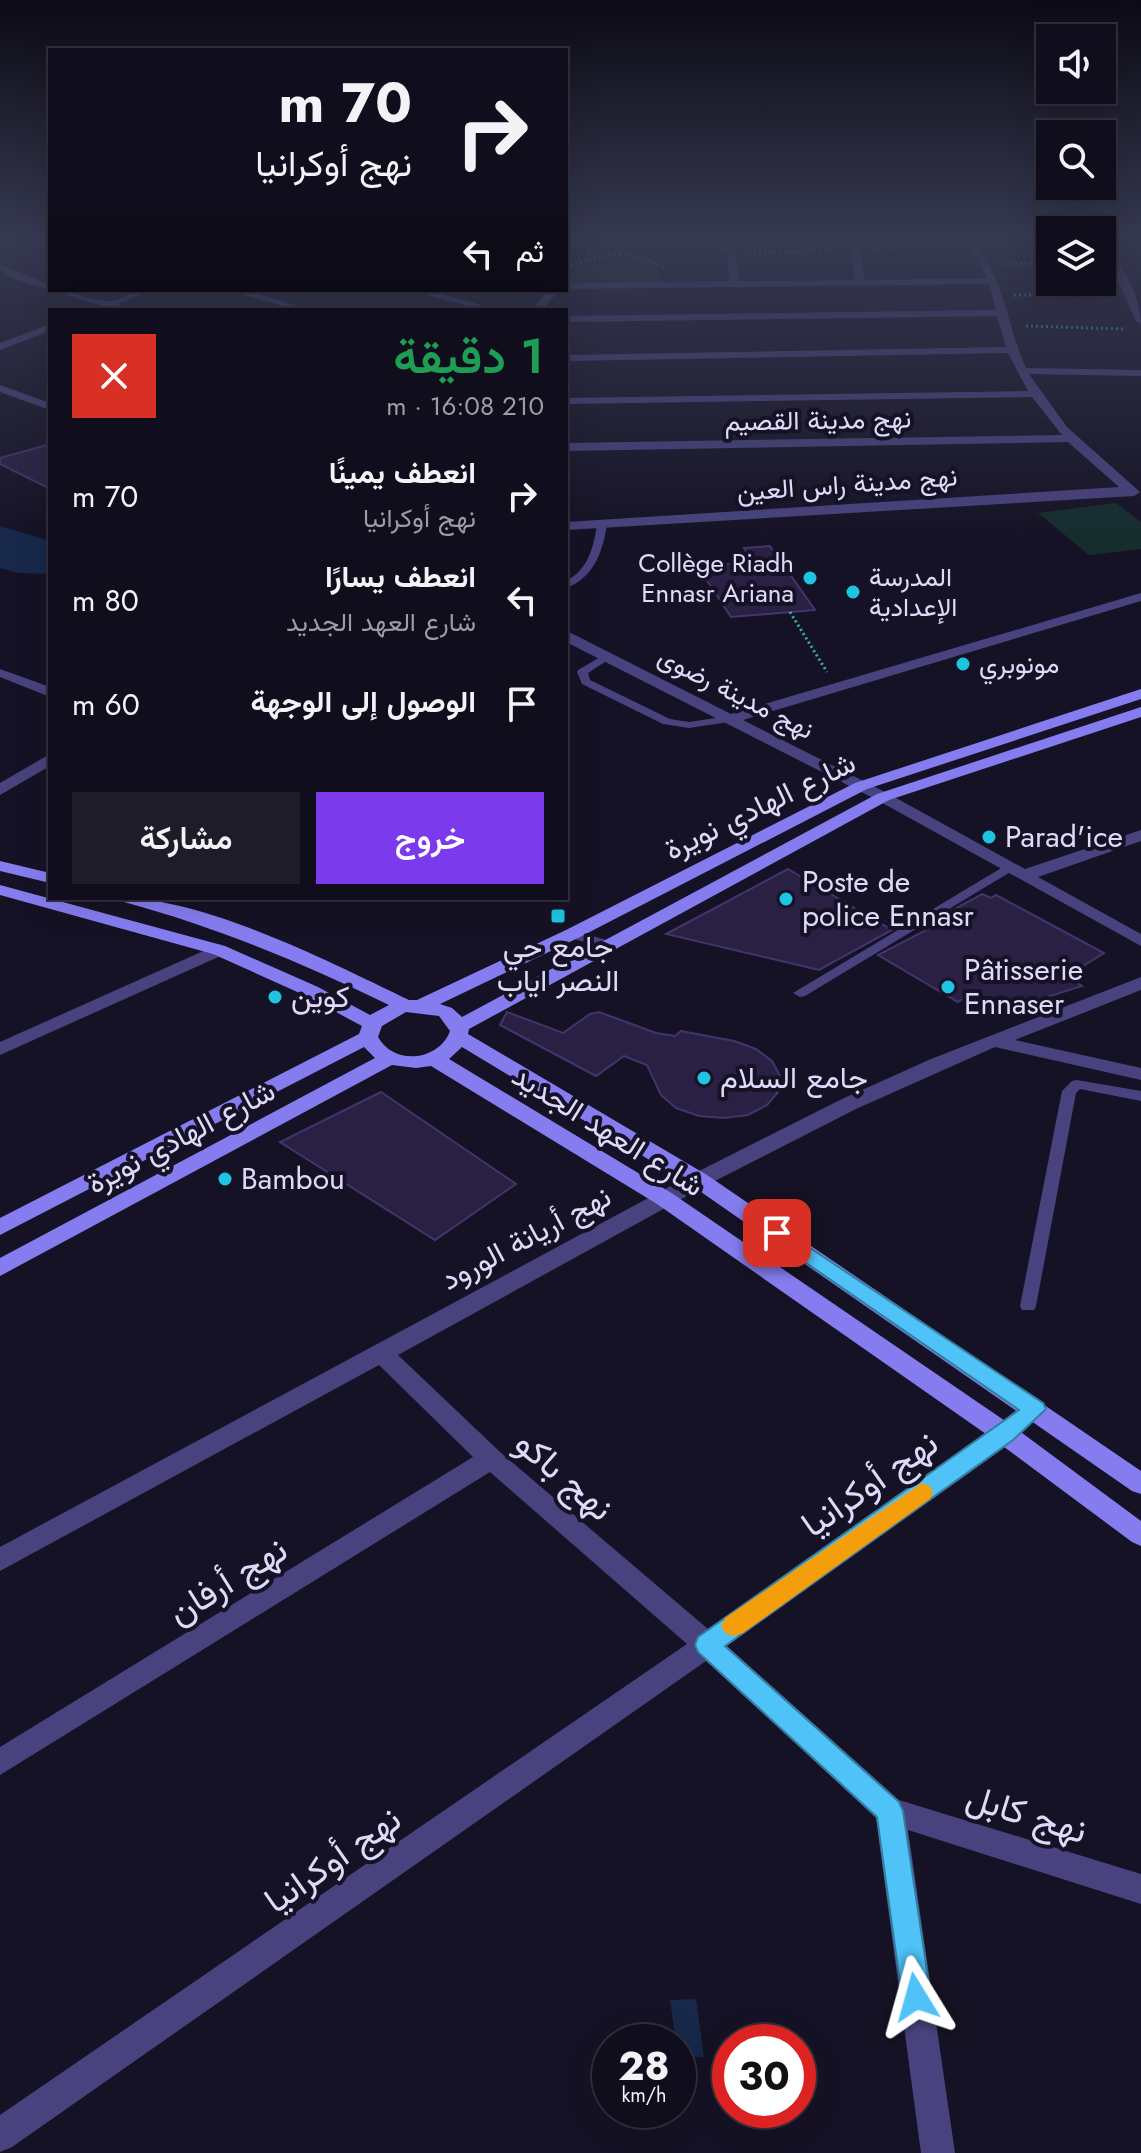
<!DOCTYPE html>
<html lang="ar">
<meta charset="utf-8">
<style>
body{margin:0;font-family:Jost,Vazirmatn,sans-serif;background:#1e1c29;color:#f1f3f6;direction:rtl;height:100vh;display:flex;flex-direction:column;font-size:30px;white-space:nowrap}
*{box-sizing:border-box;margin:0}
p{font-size:26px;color:#9c9ca3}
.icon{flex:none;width:44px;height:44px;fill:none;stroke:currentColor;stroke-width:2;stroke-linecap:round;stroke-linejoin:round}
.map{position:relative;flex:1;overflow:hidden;direction:ltr}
.sheet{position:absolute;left:48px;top:308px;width:520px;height:592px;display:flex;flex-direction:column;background:#100e1c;border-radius:0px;box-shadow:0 8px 32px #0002,0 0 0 2px #302e3b;direction:rtl}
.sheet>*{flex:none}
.top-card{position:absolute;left:48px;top:48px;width:520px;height:244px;border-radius:0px;box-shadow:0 8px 32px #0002,0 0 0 2px #302e3b;direction:rtl;background:#100e1c;color:#f1f3f6;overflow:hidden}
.tools{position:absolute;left:1036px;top:24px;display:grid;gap:16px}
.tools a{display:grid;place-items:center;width:80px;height:80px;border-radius:0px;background:#100e1c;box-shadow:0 8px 32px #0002,0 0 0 2px #302e3b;font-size:40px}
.speed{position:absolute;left:592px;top:2024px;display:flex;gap:16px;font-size:40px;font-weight:700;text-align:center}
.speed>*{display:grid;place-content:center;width:104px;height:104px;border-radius:50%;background:#100e1c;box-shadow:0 8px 32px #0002,0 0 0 2px #302e3b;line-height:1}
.speed small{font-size:20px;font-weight:400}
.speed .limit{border:12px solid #d22;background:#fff;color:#111}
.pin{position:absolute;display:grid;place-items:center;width:68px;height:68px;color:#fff;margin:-34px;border-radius:16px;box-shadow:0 4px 12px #0006}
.me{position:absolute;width:88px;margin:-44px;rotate:352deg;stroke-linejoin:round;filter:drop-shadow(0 0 6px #0008)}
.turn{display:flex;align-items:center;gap:28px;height:168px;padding:0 24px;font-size:36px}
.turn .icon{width:104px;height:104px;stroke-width:2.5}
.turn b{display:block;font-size:56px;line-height:68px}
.then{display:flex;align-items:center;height:76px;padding:0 24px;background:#0003;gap:16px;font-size:30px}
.round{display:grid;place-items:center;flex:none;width:84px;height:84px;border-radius:0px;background:#1e1c29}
.head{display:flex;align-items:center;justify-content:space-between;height:136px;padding:0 24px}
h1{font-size:48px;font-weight:600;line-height:60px;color:#1e9e55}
.cta{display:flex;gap:16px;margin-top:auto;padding:16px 24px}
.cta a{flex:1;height:92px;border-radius:0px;background:#7c3aed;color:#fff;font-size:32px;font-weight:600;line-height:92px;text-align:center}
.cta a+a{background:#1e1c29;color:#f1f3f6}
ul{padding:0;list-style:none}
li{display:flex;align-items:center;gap:24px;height:104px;padding:0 24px}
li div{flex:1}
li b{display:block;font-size:30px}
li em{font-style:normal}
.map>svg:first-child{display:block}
</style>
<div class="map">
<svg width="1141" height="2153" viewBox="0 0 1141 2153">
<rect width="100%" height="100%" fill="#161225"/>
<g fill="#162d2e">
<path d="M630,255c19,4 28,7 30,27h-94v-12l28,-13z"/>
<path d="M1116,503l25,19v27l-52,6 -51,-42z"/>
</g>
<g fill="#17284a">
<path d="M0,526l50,15v33l-31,-1 -19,-5z"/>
<path d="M696,1999l8,58 -26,1 -8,-58z"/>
</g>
<g fill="#292043" stroke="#43356c" stroke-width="2">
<path d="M50,444v45l-50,-25v-6z"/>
<path d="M770,546l45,64 -84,7 -29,-44h4l-3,-6 38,-4 -4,-5 13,-1 -6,-9z"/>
<path d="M788,869l104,61 -73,40 -153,-36z"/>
<path d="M982,894l9,4 5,-3 108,58 -37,23 15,10 -60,19 -15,-8 -13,8 -21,-12 -15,9 -80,-47 79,-41 -6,-3z"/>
<path d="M507,1012l56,21 27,-19 9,-2 57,21 19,3 6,-5 53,10 22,8 16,12 8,15 -2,16 -11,13 -19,10 -24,3 -25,-2 -23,-8 -15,-13 -14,-30 -23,-9 -28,20 -96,-51z"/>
<path d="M381,1092l135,92 -81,56 -155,-98z"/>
</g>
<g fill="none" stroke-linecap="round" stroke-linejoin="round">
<g stroke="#3faaa9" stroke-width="3" stroke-dasharray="2 3" stroke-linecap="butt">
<path d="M582,239l9,16"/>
<path d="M873,249l78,-4"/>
<path d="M749,254l82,-4"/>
<path d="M1005,264l45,-1"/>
<path d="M566,268c34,-15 65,-20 98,0"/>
<path d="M1014,295h94"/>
<path d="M1026,326l98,3"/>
<path d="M790,612l37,60"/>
</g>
<g fill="#48437e" fill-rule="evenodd">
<path d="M602,521l5,3c-4,27 -13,54 -41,64v-7c22,-11 28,-34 31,-57z"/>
<path d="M607,653l4,1v4l-23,15 2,7 80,39 19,3 40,-6 5,3 -5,3 -40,6 -26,-4 -81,-40 -5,-12 1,-2z"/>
<path d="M1008,864l6,4 -2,3 -207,125 -5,1 -7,-4z"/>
<path d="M572,930l41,12 1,3 -6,4 -40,-12 -2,-3 2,-3z"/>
<path d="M1077,1080l64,11v10l-61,-12 -4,4 -40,213 -2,4h-12l-2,-4 42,-215 10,-10z"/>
</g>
<g fill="#48437e" fill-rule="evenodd">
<path d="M699,239h12l24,13 4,29 116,-1 -5,-30 -13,-11h11l11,10 6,31 122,-2 -13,-25 -13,-14h10c34,36 35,86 55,129l115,2v6l-112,-2 38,53 73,65 -6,4 -568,34v-8l553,-35 -51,-45 -502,9v-8l496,-8 -30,-38 -466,7v-6l462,-7 -20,-38 -442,8v-6l440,-8 -9,-31 -431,6v-6l430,-6 -7,-26 -423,5v-6l163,-2 -2,-26z"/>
<path d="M1102,245c21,13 39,55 39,79l-5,-3 -26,-58 -8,-9z"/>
<path d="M0,264l50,21v5c21,0 40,11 57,11 14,0 27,-11 43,-11l-32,14 15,6 -29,-1 -4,-4 -81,-24 -19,-10z"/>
<path d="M228,290h16l68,20h-16z"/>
<path d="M410,290h17l72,20h-17z"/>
<path d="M549,290h10l-17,20h-10z"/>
<path d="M50,324v7l-50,19v-7z"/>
<path d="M0,385l50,18v7l-50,-18z"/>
<path d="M1141,593v8l-398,119 146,74 136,75 116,-39v11l-103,36 103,57v12l-264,-146 -311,-158v-10l5,1 160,81z"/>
<path d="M0,669l50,18v10l-50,-20z"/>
<path d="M50,754v12l-50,29v-12z"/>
<path d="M219,944l9,6 -3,4 -225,101v-13z"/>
<path d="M1141,977v13l-126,50 126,28v12l-146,-33 -139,62 -149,76 -309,170 102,97 208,177 288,-202c14,-11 29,-30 48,-25l3,7 -33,32 -287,205 172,154 242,74v30l-233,-74 47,323h-34l-45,-335 -170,-157 -694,486 -12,5v-37l687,-471 -197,-172 -490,303v-28l473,-290 -94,-92 -379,206v-24l691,-372 151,-76 89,-40z"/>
</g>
<g fill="#857def" fill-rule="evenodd">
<path d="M1141,689v10l-274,90 -289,149 -138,66 12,4 10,9 415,-223 264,-87v10l-252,83 -420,229 -1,5 239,141 434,296v23l-9,-3 -441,-306 -229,-138 -13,12 224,135 341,233 127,94v25l-9,-4 -136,-101 -339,-237 -226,-138 -15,2 -24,-3 -392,211v-18l375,-200 -11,-11 -364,188v-17l359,-184 3,-8 -58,-31 -91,-41 -213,-59v-10l225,61 93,41 52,28 19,-10c-86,-42 -173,-78 -265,-103l-3,-4c84,0 211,65 288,102h8l149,-70 289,-147zM406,1012l33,4 11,15c-11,30 -56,35 -72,6l4,-11z"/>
<path d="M0,861l50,12v10l-50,-12z"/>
</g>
</g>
<linearGradient id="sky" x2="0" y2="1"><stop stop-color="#0c0a14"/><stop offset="0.44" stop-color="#363951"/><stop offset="1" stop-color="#363951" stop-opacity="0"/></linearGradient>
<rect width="1141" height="540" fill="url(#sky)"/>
<path fill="#4fc3f7" stroke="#337fa1" stroke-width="2" d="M777,1226l266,177 3,6 -33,31 -288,206 174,156 4,9 28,186 -5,11 -10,4 -10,-4 -4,-11 -25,-180 -179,-165 -3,-7 3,-8 321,-227 -249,-172 -3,-5z"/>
<path fill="#f59e0b" d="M922,1483l8,3 3,7 -3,6 -187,134 -9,3 -9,-3 -4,-7 4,-8z"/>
<g fill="#1ec5e3" stroke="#161225" stroke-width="3">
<circle cx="810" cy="578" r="8"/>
<circle cx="853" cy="592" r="8"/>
<circle cx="963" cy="664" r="8"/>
<circle cx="989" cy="837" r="8"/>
<circle cx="786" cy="899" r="8"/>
<rect x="550" y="908" width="16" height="16" rx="4"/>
<circle cx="948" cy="987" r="8"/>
<circle cx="275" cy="997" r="8"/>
<circle cx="704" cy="1078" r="8"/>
<circle cx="225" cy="1179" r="8"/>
</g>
<g text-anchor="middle" stroke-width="8" stroke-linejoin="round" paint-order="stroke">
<g font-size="26" fill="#e0dafa" stroke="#161225">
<text transform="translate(818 420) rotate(-1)" y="9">نهج مدينة القصيم</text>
<text transform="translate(847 484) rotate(-4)" y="9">نهج مدينة راس العين</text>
<text transform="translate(736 693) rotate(27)" y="9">نهج مدينة رضوى</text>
</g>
<g font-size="26" fill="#e0dafa" stroke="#161225" text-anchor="start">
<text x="794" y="572" text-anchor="end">Collège Riadh<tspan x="794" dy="30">Ennasr Ariana</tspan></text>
<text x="869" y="586">المدرسة<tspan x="869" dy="30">الإعدادية</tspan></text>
<text x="979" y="673">مونوبري</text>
</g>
<g font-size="30" fill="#e0dafa" stroke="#161225">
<text transform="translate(760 806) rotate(-26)" y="10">شارع الهادي نويرة</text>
<text transform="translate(608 1131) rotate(32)" y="10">شارع العهد الجديد</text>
<text transform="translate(181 1137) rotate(-28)" y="10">شارع الهادي نويرة</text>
<text transform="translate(526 1238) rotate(-28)" y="10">نهج أريانة الورود</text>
</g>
<g font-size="30" fill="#e0dafa" stroke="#161225" text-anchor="start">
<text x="1005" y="847">Parad'ice</text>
<text x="802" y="892">Poste de<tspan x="802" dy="34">police Ennasr</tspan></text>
<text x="558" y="957" text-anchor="middle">جامع حي<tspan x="558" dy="34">النصر اياب</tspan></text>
<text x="964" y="980">Pâtisserie<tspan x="964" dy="34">Ennaser</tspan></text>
<text x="291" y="1007">كوين</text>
<text x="720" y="1088">جامع السلام</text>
<text x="241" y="1189">Bambou</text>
</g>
<g font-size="36" fill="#e0dafa" stroke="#161225">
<text transform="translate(565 1475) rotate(41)" y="13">نهج باكو</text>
<text transform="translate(869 1483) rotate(-35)" y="13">نهج أوكرانيا</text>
<text transform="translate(227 1580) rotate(-32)" y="13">نهج أرفان</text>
<text transform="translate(1027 1813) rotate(17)" y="13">نهج كابل</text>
<text transform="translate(332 1859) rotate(-35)" y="13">نهج أوكرانيا</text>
</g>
</g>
</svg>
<div class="tools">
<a><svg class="icon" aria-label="sound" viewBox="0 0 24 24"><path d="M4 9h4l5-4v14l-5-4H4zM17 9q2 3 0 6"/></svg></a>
<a><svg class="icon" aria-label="search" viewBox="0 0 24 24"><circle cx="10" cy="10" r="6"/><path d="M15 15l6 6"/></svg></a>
<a><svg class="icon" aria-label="layers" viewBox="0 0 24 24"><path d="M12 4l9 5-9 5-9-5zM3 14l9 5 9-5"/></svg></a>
</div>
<div class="speed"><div>28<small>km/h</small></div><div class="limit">30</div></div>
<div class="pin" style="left:777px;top:1233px;background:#d93025"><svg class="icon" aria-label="arrive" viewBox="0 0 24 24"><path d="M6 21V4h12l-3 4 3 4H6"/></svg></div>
<svg class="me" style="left:916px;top:1997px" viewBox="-20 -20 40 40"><path d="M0-17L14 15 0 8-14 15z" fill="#4fc3f7" stroke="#fff" stroke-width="4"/></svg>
<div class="top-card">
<div class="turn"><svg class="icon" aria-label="right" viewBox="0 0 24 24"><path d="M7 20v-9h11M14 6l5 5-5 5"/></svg><div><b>70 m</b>نهج أوكرانيا</div></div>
<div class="then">ثم<svg class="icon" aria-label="left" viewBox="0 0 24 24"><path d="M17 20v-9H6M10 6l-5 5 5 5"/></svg></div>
</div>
<section class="sheet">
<div class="head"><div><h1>1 دقيقة</h1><p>210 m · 16:08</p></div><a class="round" style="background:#d93025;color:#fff"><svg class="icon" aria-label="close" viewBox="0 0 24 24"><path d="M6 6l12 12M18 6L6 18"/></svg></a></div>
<ul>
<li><svg class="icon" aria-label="right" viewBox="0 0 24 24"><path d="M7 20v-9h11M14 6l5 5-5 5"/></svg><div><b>انعطف يمينًا</b><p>نهج أوكرانيا</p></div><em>70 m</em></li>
<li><svg class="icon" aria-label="left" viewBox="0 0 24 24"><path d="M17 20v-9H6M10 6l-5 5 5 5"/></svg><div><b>انعطف يسارًا</b><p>شارع العهد الجديد</p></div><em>80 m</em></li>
<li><svg class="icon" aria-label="arrive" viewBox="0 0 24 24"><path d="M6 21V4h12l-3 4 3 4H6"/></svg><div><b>الوصول إلى الوجهة</b></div><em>60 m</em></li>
</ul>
<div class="cta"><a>خروج</a><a>مشاركة</a></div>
</section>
</div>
